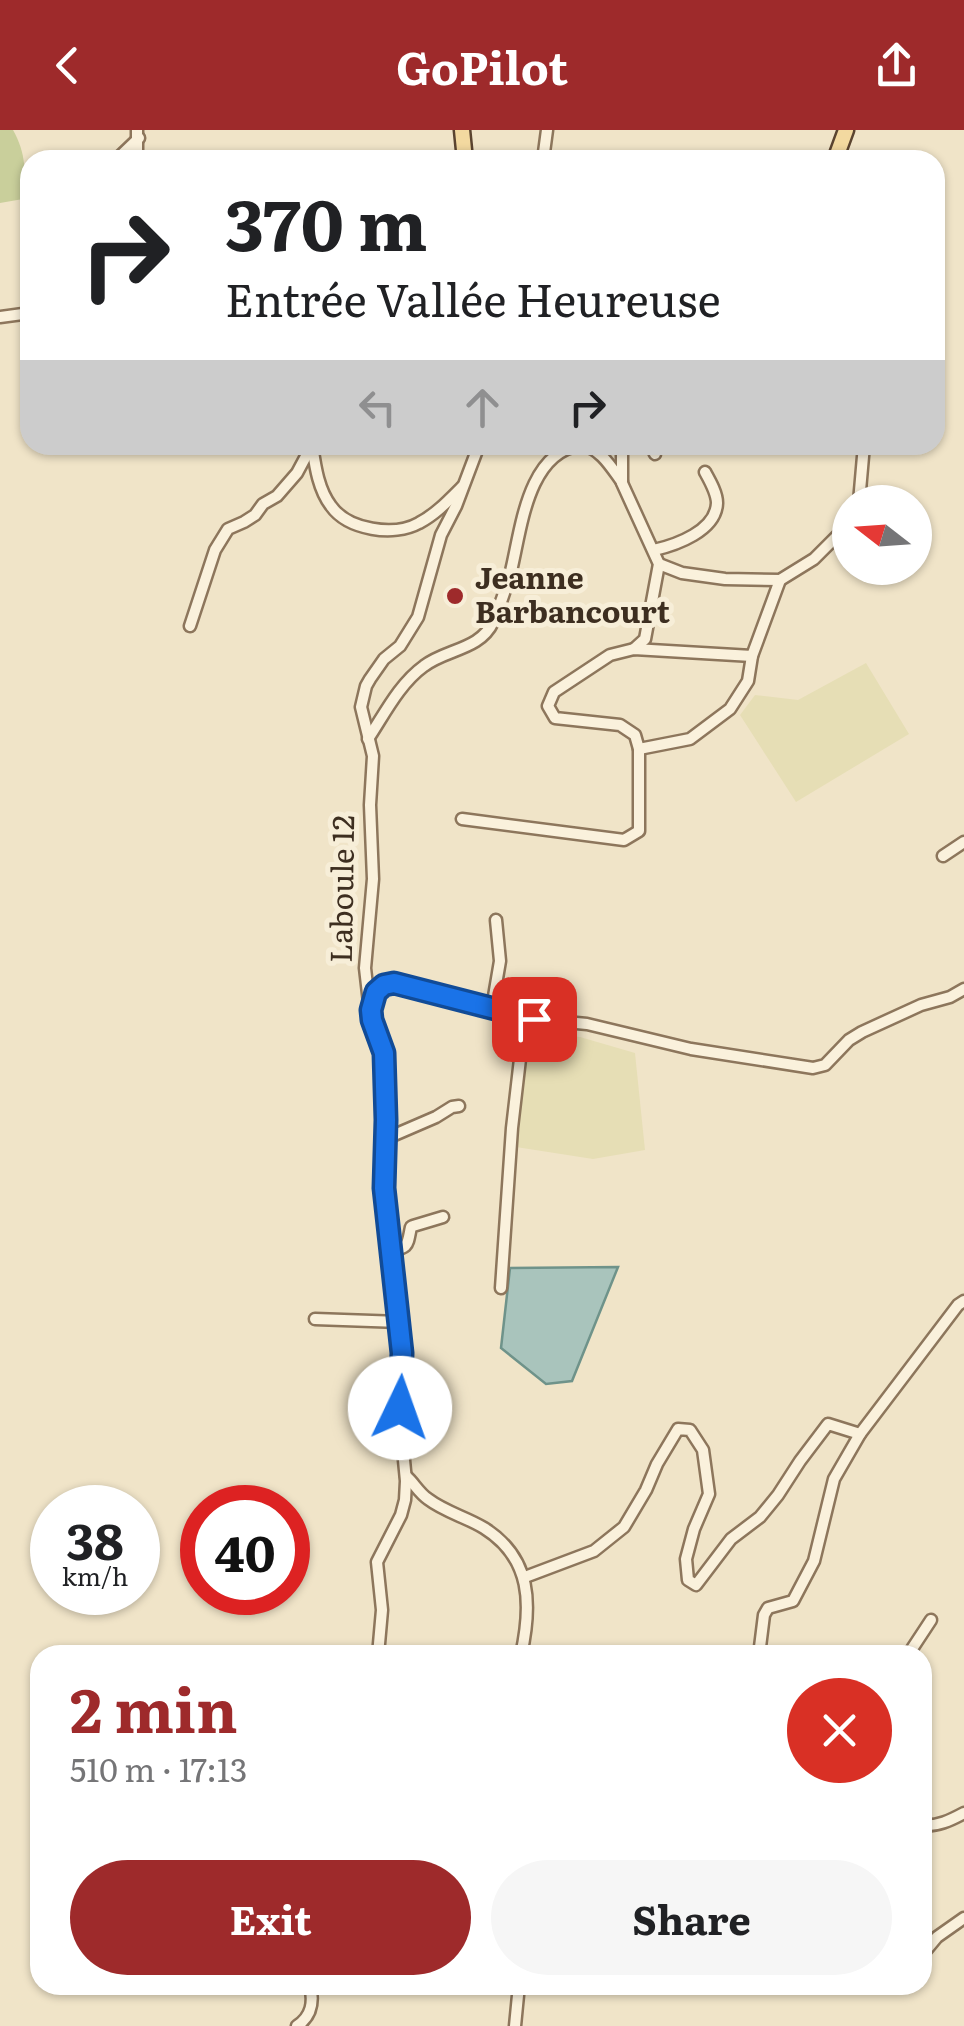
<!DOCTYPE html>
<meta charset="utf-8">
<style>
body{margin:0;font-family:Literata,serif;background:#f6f6f6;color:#202124;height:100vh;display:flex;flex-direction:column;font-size:38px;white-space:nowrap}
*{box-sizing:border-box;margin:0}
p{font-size:32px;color:#757577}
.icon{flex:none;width:55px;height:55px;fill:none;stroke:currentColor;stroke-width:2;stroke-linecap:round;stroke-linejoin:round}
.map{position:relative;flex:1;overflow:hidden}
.drawer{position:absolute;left:30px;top:1515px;width:902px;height:350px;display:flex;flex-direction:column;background:#fff;border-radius:30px;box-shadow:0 2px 8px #0004}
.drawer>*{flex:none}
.hud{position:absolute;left:20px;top:20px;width:925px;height:305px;border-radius:30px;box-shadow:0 2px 8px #0004;background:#fff;color:#202124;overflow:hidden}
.needle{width:65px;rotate:287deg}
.buttons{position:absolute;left:832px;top:355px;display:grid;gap:20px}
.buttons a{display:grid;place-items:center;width:100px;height:100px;border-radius:50%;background:#fff;box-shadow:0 2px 8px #0004;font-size:50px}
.speed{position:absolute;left:30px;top:1355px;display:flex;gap:20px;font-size:50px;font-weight:700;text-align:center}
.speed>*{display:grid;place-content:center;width:130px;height:130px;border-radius:50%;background:#fff;box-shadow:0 2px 8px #0004;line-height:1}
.speed small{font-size:25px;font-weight:400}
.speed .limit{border:15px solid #d22;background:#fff;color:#111}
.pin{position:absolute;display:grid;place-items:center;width:85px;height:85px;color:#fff;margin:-42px;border-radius:20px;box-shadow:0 5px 15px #0006}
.me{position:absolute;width:110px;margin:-55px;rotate:3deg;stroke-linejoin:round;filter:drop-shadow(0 0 8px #0008)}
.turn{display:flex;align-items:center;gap:35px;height:210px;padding:0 40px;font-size:45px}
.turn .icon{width:130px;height:130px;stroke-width:2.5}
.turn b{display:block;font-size:70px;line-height:85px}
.lanes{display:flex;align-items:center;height:95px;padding:0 40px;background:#0003;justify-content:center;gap:50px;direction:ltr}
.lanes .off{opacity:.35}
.round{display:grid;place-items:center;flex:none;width:105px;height:105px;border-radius:52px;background:#f6f6f6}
.headline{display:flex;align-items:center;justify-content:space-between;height:170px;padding:0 40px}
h1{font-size:60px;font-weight:700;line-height:75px;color:#9e2a2b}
.cta{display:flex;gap:20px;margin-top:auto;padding:20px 40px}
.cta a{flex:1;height:115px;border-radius:60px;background:#9e2a2b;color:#fff;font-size:40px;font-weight:700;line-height:115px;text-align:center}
.cta a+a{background:#f6f6f6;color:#202124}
header{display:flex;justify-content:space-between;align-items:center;height:130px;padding:0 40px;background:#9e2a2b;color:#fff;font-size:45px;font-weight:700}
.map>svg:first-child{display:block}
</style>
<header><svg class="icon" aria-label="back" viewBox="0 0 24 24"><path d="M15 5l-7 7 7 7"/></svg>GoPilot<svg class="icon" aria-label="share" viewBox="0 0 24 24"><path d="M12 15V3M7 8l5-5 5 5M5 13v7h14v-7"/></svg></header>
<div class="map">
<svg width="964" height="1896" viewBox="0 0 964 1896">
<rect width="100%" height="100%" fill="#f0e4c8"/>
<g fill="#e6deb5">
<path d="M866,533l43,71 -113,68 -56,-87 15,-20 43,5z"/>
<path d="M526,901l54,6 55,16 10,97 -52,9 -77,-12z"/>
</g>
<path fill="#c9cf9b" d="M0,0h13c13,23 13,43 10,69l-23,4z"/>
<path fill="#a9c4bc" stroke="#6f938a" stroke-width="2.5" d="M618,1137l-46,114 -26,3 -45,-36 9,-80z"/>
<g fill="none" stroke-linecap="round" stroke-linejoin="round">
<defs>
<g id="minor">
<path d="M137,0v30"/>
<path d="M116,30l23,-22"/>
<path d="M543,30l4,-30"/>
<path d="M0,187l30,-4"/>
<path d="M312,315c3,20 6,44 19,61 17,24 63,31 88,17 17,-9 30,-23 43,-36"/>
<path d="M582,315c19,4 29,22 40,37"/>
<path d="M622,315v38l37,81 -14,75 -11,10"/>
<path d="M651,315l4,9"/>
<path d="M859,372l5,-57"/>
<path d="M654,420c22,-5 62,-19 63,-47 0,-10 -7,-22 -12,-31"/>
<path d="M659,434l23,9 43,6 55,1 34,-21 36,-36"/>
<path d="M190,496l25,-76 13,-21 16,-7 11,-7 8,-11 14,-8 20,-23 15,-28"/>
<path d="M368,609c16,-24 31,-55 56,-73 22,-17 56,-16 69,-44 7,-16 13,-34 18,-51 10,-40 16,-119 70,-126"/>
<path d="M639,619l51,-10 40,-30 18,-28 4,-25 28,-76"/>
<path d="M462,689l162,21 15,-9v-82l-4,-14 -15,-10 -65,-7 -7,-12 6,-14 56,-37 24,-6 118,7"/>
<path d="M943,726l21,-14"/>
<path d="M373,874c4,-13 8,-18 21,-21l140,36 53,5 104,25 122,19 12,-3 24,-25 13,-8 59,-27 29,-8 14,-8"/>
<path d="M492,878l8,-47 -4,-41"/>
<path d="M385,1009l51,-22 16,-10 7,-1"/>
<path d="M390,1121c19,-3 17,-5 21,-24l2,-1 30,-9"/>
<path d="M501,1158l11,-160 13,-112"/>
<path d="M315,1189l85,3"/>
<path d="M406,1346c8,7 13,17 22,23 17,13 38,18 56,29 48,30 48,77 37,127"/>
<path d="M525,1447l69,-26 30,-24 22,-37 11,-26 21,-35 12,1 13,20 6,44 -15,35 -8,30 2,21 8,5 35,-46 29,-22 18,-22 22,-34 28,-37 32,10 98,-129 6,-4"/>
<path d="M378,1525l4,-45 -5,-48 24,-47 4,-15 1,-19 -7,-73 3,-55 -18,-164 2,-69 -2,-67 -13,-33 -6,-52 8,-89 -3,-74 3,-49 -12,-49 5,-21 4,-7 14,-20 16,-13 18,-29 23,-82 15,-29 23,-61"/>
<path d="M759,1525l5,-40 4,-7 25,-7 21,-40 20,-82 26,-45"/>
<path d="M908,1525l23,-35"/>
<path d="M922,1695c15,2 29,-5 42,-12"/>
<path d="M922,1825l15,-18 27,-19"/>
<path d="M297,1896c15,-10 17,-24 13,-41"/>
<path d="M515,1896l4,-41"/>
</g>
<g id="major">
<path d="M462,0l3,30"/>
<path d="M835,30l11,-30"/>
</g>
</defs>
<use href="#minor" stroke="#8d765c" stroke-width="15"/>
<use href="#major" stroke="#5b4430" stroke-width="19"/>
<use href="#minor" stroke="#faf1dc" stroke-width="10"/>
<use href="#major" stroke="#f3d9a0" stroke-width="14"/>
</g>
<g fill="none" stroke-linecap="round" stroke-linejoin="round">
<defs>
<path id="route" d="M400,1278l2,-55 -18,-165 2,-68 -2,-67 -12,-33 -1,-10 5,-18 8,-7 10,-2 140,36"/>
</defs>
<use href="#route" stroke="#114b97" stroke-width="25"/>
<use href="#route" stroke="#1a73e8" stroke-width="18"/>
</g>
<circle fill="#9e2a2b" stroke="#f7eed8" stroke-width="4" cx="455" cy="466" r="10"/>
<g text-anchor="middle" stroke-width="10" stroke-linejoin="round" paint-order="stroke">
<g font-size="30" font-weight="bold" fill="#3d2e20" stroke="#f7eed8" text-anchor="start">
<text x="475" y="459">Jeanne<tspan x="475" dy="34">Barbancourt</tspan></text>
</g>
<g font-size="30" fill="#3d2e20" stroke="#f7eed8">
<text transform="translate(343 759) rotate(-89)" y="10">Laboule 12</text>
</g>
</g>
</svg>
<div class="buttons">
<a><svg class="needle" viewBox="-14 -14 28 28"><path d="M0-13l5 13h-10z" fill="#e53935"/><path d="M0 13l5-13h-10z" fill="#757577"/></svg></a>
</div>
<div class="speed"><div>38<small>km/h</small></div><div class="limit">40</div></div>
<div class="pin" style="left:534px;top:889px;background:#d93025"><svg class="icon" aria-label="arrive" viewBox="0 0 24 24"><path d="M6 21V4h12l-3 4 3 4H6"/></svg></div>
<svg class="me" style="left:400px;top:1278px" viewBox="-20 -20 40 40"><circle r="19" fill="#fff"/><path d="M0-13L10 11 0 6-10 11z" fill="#1a73e8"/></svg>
<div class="hud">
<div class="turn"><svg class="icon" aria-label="right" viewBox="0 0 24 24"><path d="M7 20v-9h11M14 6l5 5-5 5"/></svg><div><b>370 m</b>Entrée Vallée Heureuse</div></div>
<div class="lanes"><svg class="icon off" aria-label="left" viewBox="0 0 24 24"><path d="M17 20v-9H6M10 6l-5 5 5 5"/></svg><svg class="icon off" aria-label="ahead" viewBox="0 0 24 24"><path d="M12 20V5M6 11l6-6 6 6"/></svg><svg class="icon" aria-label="right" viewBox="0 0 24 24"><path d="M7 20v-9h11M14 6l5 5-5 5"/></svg></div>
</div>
<section class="drawer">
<div class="headline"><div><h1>2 min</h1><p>510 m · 17:13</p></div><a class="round" style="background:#d93025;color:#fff"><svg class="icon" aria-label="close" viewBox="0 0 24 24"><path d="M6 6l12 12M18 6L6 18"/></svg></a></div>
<div class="cta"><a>Exit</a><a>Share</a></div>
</section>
</div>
